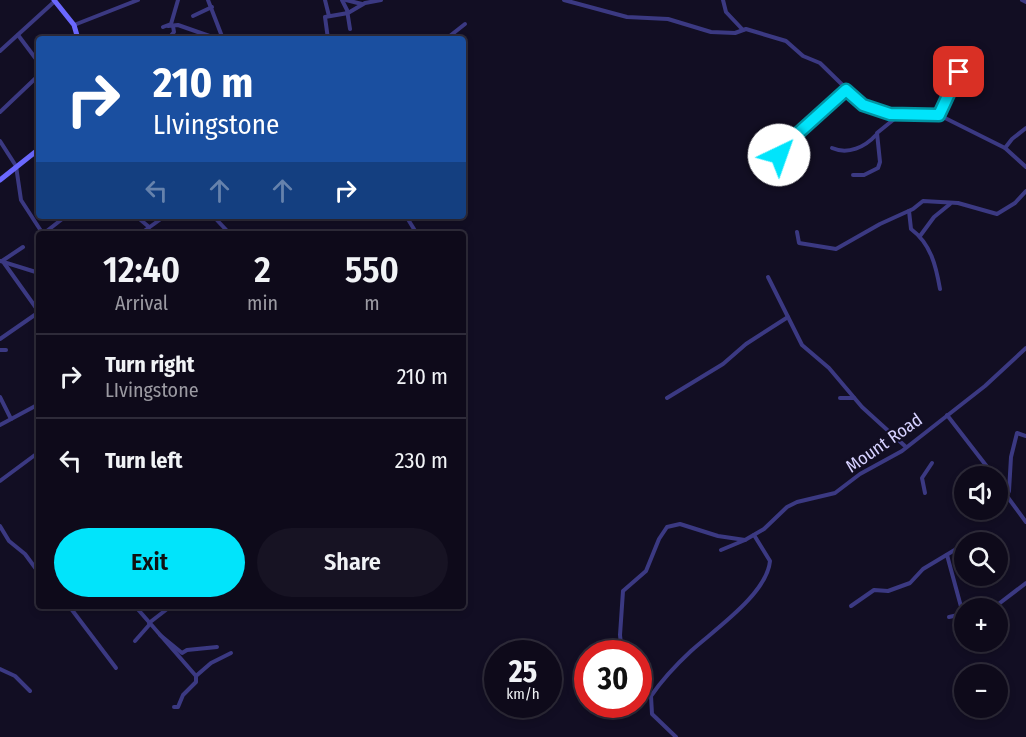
<!DOCTYPE html>
<meta charset="utf-8">
<style>
body{margin:0;font-family:"Fira Sans Condensed",sans-serif;background:#171323;color:#f1f3f6;height:100vh;display:flex;flex-direction:column;font-size:22px;white-space:nowrap}
*{box-sizing:border-box;margin:0}
p{font-size:20px;color:#9b9aa2}
.icon{flex:none;width:33px;height:33px;fill:none;stroke:currentColor;stroke-width:2;stroke-linecap:round;stroke-linejoin:round}
.map{position:relative;flex:1;overflow:hidden}
.details{position:absolute;left:36px;top:231px;width:430px;height:378px;display:flex;flex-direction:column;background:#0e0a1a;border-radius:6px;box-shadow:0 3px 9px #0003,0 0 0 2px #2e2b39}
.details>*{flex:none}
.hud{position:absolute;left:36px;top:36px;width:430px;height:183px;border-radius:6px;box-shadow:0 3px 9px #0003,0 0 0 2px #2e2b39;background:#1a4fa0;color:#fff;overflow:hidden}
.controls{position:absolute;left:954px;top:466px;display:grid;gap:12px}
.controls a{display:grid;place-items:center;width:54px;height:54px;border-radius:50%;background:#0e0a1a;box-shadow:0 3px 9px #0003,0 0 0 2px #2e2b39;font-size:30px}
.speed{position:absolute;left:484px;top:640px;display:flex;gap:12px;font-size:30px;font-weight:700;text-align:center}
.speed>*{display:grid;place-content:center;width:78px;height:78px;border-radius:50%;background:#0e0a1a;box-shadow:0 3px 9px #0003,0 0 0 2px #2e2b39;line-height:1}
.speed small{font-size:15px;font-weight:400}
.speed .limit{border:9px solid #d22;background:#fff;color:#111}
.pin{position:absolute;display:grid;place-items:center;width:51px;height:51px;color:#fff;margin:-26px;border-radius:12px;box-shadow:0 3px 9px #0006}
.me{position:absolute;width:66px;margin:-33px;rotate:42deg;stroke-linejoin:round;filter:drop-shadow(0 0 4px #0008)}
.turn{display:flex;align-items:center;gap:21px;height:126px;padding:0 18px;font-size:27px}
.turn .icon{width:78px;height:78px;stroke-width:2.5}
.turn b{display:block;font-size:42px;line-height:51px}
.lanes{display:flex;align-items:center;height:57px;padding:0 18px;background:#0003;justify-content:center;gap:30px;direction:ltr}
.lanes .off{opacity:.35}
.eta{display:flex;justify-content:space-evenly;align-items:center;height:102px;text-align:center}
.eta b{font-size:36px;font-weight:600;line-height:42px}
.action{display:flex;gap:12px;margin-top:auto;padding:12px 18px}
.action a{flex:1;height:69px;border-radius:36px;background:#01e4fb;color:#111;font-size:24px;font-weight:600;line-height:69px;text-align:center}
.action a+a{background:#171323;color:#f1f3f6}
ul{padding:0;list-style:none}
li{display:flex;align-items:center;gap:18px;height:84px;padding:0 18px;border-top:2px solid #2e2b39}
li div{flex:1}
li b{display:block;font-size:22px}
li em{font-style:normal}
.map>svg:first-child{display:block}
</style>
<div class="map">
<svg width="1026" height="737" viewBox="0 0 1026 737">
<rect width="100%" height="100%" fill="#120e23"/>
<g fill="none" stroke-linecap="round" stroke-linejoin="round">
<g stroke="#3b3982" stroke-width="4">
<path d="M208,0l15,39"/>
<path d="M325,0l4,16"/>
<path d="M342,0l5,10 3,19"/>
<path d="M346,0l16,4"/>
<path d="M564,0l63,17 41,2 43,13 24,1 11,-4 40,12 17,15 17,7 43,42 36,10 32,-2 8,2 66,33 21,19"/>
<path d="M723,0l3,12 17,18"/>
<path d="M1022,0l4,2"/>
<path d="M193,16l19,-9"/>
<path d="M74,25l64,-25"/>
<path d="M168,26l10,-1 40,14"/>
<path d="M163,27l8,-3 7,-24"/>
<path d="M18,35l21,28"/>
<path d="M168,39l6,-7 -1,-6"/>
<path d="M328,39l-3,-22 23,-4 17,-10 16,-3"/>
<path d="M446,39l19,-15"/>
<path d="M0,51l55,-50"/>
<path d="M0,112l39,-37"/>
<path d="M939,115l11,-17 4,-19 19,-26 7,-2"/>
<path d="M0,141l16,25 5,34 22,34 23,-18"/>
<path d="M832,148c16,7 33,-1 44,-13"/>
<path d="M1005,148l7,-9 14,-11"/>
<path d="M779,155l16,-19 51,-46"/>
<path d="M853,175h11l14,-7 2,-6 -3,-29 21,-17"/>
<path d="M909,211l2,18c20,15 25,37 29,60"/>
<path d="M136,216l13,11"/>
<path d="M211,216h9"/>
<path d="M406,216l11,18"/>
<path d="M215,218l15,16"/>
<path d="M797,232l2,11 37,6 44,-25 33,-15 10,-8 35,2 39,11 18,-11 11,-12"/>
<path d="M140,234l25,-18"/>
<path d="M920,236l14,-19 16,-13"/>
<path d="M0,261l39,12"/>
<path d="M2,261l21,-14"/>
<path d="M4,263l35,49"/>
<path d="M768,277l34,68 27,23 33,39 44,40"/>
<path d="M0,339l39,-27"/>
<path d="M0,350h6"/>
<path d="M0,397l11,22"/>
<path d="M667,398l56,-34 23,-20 42,-27"/>
<path d="M840,398h14"/>
<path d="M947,415l48,62"/>
<path d="M0,425l39,-21"/>
<path d="M0,481l39,-29"/>
<path d="M998,484l28,38"/>
<path d="M925,493l-3,-15 10,-15"/>
<path d="M1006,497l3,-6 2,-34 6,-24 9,3"/>
<path d="M0,526l9,15 16,13 14,19"/>
<path d="M721,550l24,-10 19,-11 23,-22 10,-5 38,-9 25,-19 42,-23 83,-65 41,-38"/>
<path d="M947,555l16,59"/>
<path d="M69,606l47,62"/>
<path d="M135,606l61,70"/>
<path d="M851,606l23,-16 14,1 22,-8 13,-14 35,-21"/>
<path d="M992,609l34,-26"/>
<path d="M949,617l14,-3"/>
<path d="M149,623l22,-17"/>
<path d="M160,635l22,18 5,-3 30,-3"/>
<path d="M135,641l15,-17"/>
<path d="M622,654l-2,-19 3,-44 23,-20 13,-32 8,-12 13,-3 38,12 27,4"/>
<path d="M0,669l15,7 15,15"/>
<path d="M639,687l12,9 1,18 24,23"/>
<path d="M651,696c11,-16 26,-32 40,-45 23,-21 76,-57 79,-90l-16,-26"/>
<path d="M174,707h4l5,-12 13,-13v-6l15,-13 20,-10"/>
</g>
<g stroke="#6b68ff" stroke-width="5">
<path d="M54,0l20,25 4,14"/>
<path d="M0,180l39,-31"/>
</g>
</g>
<g fill="none" stroke-linecap="round" stroke-linejoin="round">
<defs>
<path id="route" d="M779,155l16,-19 51,-46 17,15 27,9 49,1 20,-43"/>
</defs>
<use href="#route" stroke="#0194a3" stroke-width="15"/>
<use href="#route" stroke="#01e4fb" stroke-width="10"/>
</g>
<g text-anchor="middle" stroke-width="4.5" stroke-linejoin="round" paint-order="stroke">
<g font-size="18" fill="#d6d1ff" stroke="#120e23">
<text transform="translate(884 443) rotate(-35)" y="6">Mount Road</text>
</g>
</g>
</svg>
<div class="controls">
<a><svg class="icon" aria-label="sound" viewBox="0 0 24 24"><path d="M4 9h4l5-4v14l-5-4H4zM17 9q2 3 0 6"/></svg></a>
<a><svg class="icon" aria-label="search" viewBox="0 0 24 24"><circle cx="10" cy="10" r="6"/><path d="M15 15l6 6"/></svg></a>
<a>+</a>
<a>−</a>
</div>
<div class="speed"><div>25<small>km/h</small></div><div class="limit">30</div></div>
<div class="pin" style="left:959px;top:72px;background:#d93025"><svg class="icon" aria-label="arrive" viewBox="0 0 24 24"><path d="M6 21V4h12l-3 4 3 4H6"/></svg></div>
<svg class="me" style="left:779px;top:155px" viewBox="-20 -20 40 40"><circle r="19" fill="#fff"/><path d="M0-13L10 11 0 6-10 11z" fill="#01e4fb"/></svg>
<div class="hud">
<div class="turn"><svg class="icon" aria-label="right" viewBox="0 0 24 24"><path d="M7 20v-9h11M14 6l5 5-5 5"/></svg><div><b>210 m</b>LIvingstone</div></div>
<div class="lanes"><svg class="icon off" aria-label="left" viewBox="0 0 24 24"><path d="M17 20v-9H6M10 6l-5 5 5 5"/></svg><svg class="icon off" aria-label="ahead" viewBox="0 0 24 24"><path d="M12 20V5M6 11l6-6 6 6"/></svg><svg class="icon off" aria-label="ahead" viewBox="0 0 24 24"><path d="M12 20V5M6 11l6-6 6 6"/></svg><svg class="icon" aria-label="right" viewBox="0 0 24 24"><path d="M7 20v-9h11M14 6l5 5-5 5"/></svg></div>
</div>
<section class="details">
<div class="eta">
<div><b>12:40</b><p>Arrival</p></div>
<div><b>2</b><p>min</p></div>
<div><b>550</b><p>m</p></div>
</div>
<ul>
<li><svg class="icon" aria-label="right" viewBox="0 0 24 24"><path d="M7 20v-9h11M14 6l5 5-5 5"/></svg><div><b>Turn right</b><p>LIvingstone</p></div><em>210 m</em></li>
<li><svg class="icon" aria-label="left" viewBox="0 0 24 24"><path d="M17 20v-9H6M10 6l-5 5 5 5"/></svg><div><b>Turn left</b></div><em>230 m</em></li>
</ul>
<div class="action"><a>Exit</a><a>Share</a></div>
</section>
</div>
